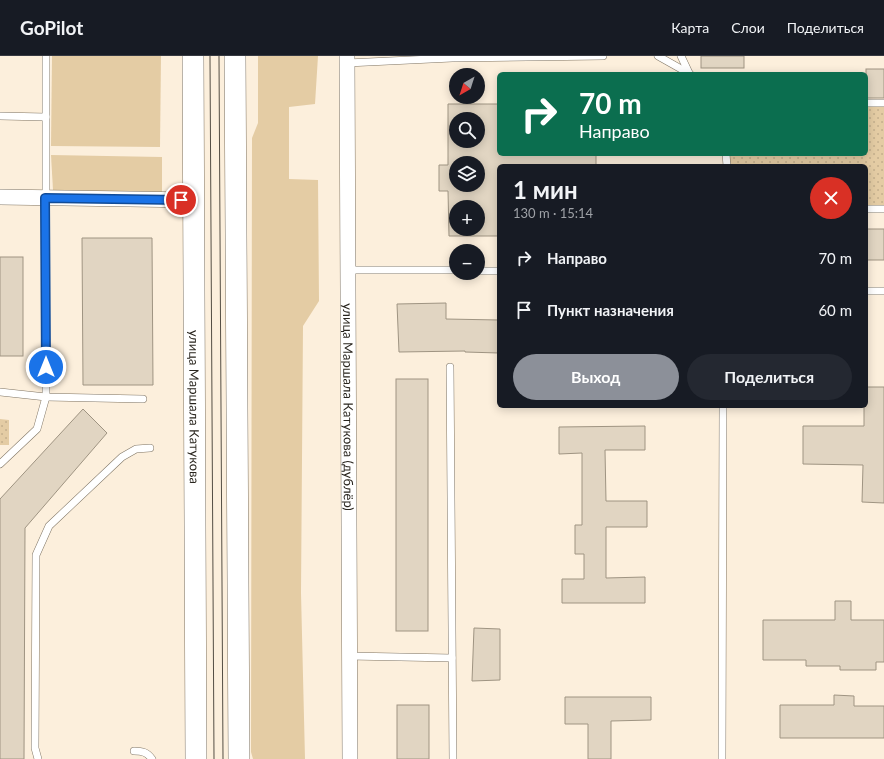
<!DOCTYPE html>
<html lang="ru">
<meta charset="utf-8">
<style>
body{margin:0;font-family:Lato,sans-serif;background:#242831;color:#f1f3f6;height:100vh;display:flex;flex-direction:column;font-size:15px;white-space:nowrap}
*{box-sizing:border-box;margin:0}
p{font-size:13px;color:#9ea1a6}
.icon{flex:none;width:22px;height:22px;fill:none;stroke:currentColor;stroke-width:2;stroke-linecap:round;stroke-linejoin:round}
.map{position:relative;flex:1;overflow:hidden}
.drawer{position:absolute;left:497px;top:108px;width:371px;height:244px;display:flex;flex-direction:column;background:#171b24;border-radius:6px;box-shadow:0 2px 10px #0003}
.drawer>*{flex:none}
.guide{position:absolute;left:497px;top:16px;width:371px;height:84px;border-radius:6px;box-shadow:0 2px 10px #0003;background:#0b6e4f;color:#fff;overflow:hidden}
.needle{width:26px;rotate:219deg}
.buttons{position:absolute;left:449px;top:12px;display:grid;gap:8px}
.buttons a{display:grid;place-items:center;width:36px;height:36px;border-radius:50%;background:#171b24;box-shadow:0 2px 10px #0003;font-size:20px}
.pin{position:absolute;display:grid;place-items:center;width:34px;height:34px;color:#fff;margin:-17px;border:2px solid #fff;border-radius:50%;box-shadow:0 1px 4px #0007}
.me{position:absolute;width:44px;margin:-22px;rotate:0deg;stroke-linejoin:round;filter:drop-shadow(0 0 3px #0008)}
.turn{display:flex;align-items:center;gap:14px;height:84px;padding:0 16px;font-size:18px}
.turn .icon{width:52px;height:52px;stroke-width:2.5}
.turn b{display:block;font-size:28px;line-height:34px}
.round{display:grid;place-items:center;flex:none;width:42px;height:42px;border-radius:21px;background:#242831}
.head{display:flex;align-items:center;justify-content:space-between;height:68px;padding:0 16px}
h1{font-size:24px;font-weight:700;line-height:30px}
.cta{display:flex;gap:8px;margin-top:auto;padding:8px 16px}
.cta a{flex:1;height:46px;border-radius:24px;background:#8c9099;color:#fff;font-size:16px;font-weight:700;line-height:46px;text-align:center}
.cta a+a{background:#242831;color:#f1f3f6}
ul{padding:0;list-style:none}
li{display:flex;align-items:center;gap:12px;height:52px;padding:0 16px}
li div{flex:1}
li b{display:block;font-size:15px}
li em{font-style:normal}
header{display:flex;align-items:center;gap:24px;box-sizing:border-box;height:56px;padding:0 20px;background:#171b24;border-bottom:1px solid #363941}
header strong{font-size:19px}
nav{display:flex;gap:22px;margin-inline-start:auto;font-size:14px}
.map>svg:first-child{display:block}
</style>
<header>
<strong>GoPilot</strong>
<nav><a>Карта</a><a>Слои</a><a>Поделиться</a></nav>
</header>
<div class="map">
<svg width="884" height="703" viewBox="0 0 884 703">
<defs>
<pattern id="park-dots" width="8" height="8" patternUnits="userSpaceOnUse"><rect width="8" height="8" fill="#e4cca4"/><path d="M2 2h.1M6 6h.1" fill="none" stroke="#c4af8d" stroke-width="1.8" stroke-linecap="round"/></pattern>
</defs>
<rect width="100%" height="100%" fill="#fcefdc"/>
<g fill="#e4cca4">
<path d="M52,0h109l-1,91 -109,-1z"/>
<path d="M258,0h60l-3,48 -26,3v72l29,1 1,121 -16,25 -2,267 4,166h-52l-2,-7 1,-614 6,-15z"/>
<path d="M51,99l111,2v38l-107,-1 -2,-4z"/>
</g>
<g fill="url(#park-dots)">
<path d="M866,47h18v106h-18v-43h-139l-1,-12h140z"/>
<path d="M0,363l9,1v25h-9z"/>
</g>
<g fill="#e1d5c2" stroke="#9f9482" fill-rule="evenodd">
<rect x="701" y="0" width="43" height="12"/>
<rect x="866" y="13" width="18" height="29"/>
<path d="M448,48h51v50h97v12h-97v70h-50l-1,-45h-9v-26h9zM456,63h22v22h-22zM456,107h22v22h-22zM456,151h22v22h-22z"/>
<rect x="866" y="173" width="18" height="31"/>
<path d="M82,182h70l1,147h-70z"/>
<rect x="0" y="201" width="23" height="99"/>
<path d="M446,247v16l53,1v33l-34,-1v-1l-66,1 -2,-48z"/>
<rect x="396" y="323" width="32" height="252"/>
<path d="M866,331h18v116l-22,-1 1,-37 -60,-1v-38h61v-20h2z"/>
<path d="M83,353l24,24 -82,95 -1,231h-24v-260z"/>
<path d="M645,370v24h-40l1,51h41v26h-41v51l39,-1v26h-83v-24h22v-25h-9v-29h7v-72l-23,1v-27z"/>
<path d="M835,545h16v19h33v42h-8v8h-36v-4h-34v-6h-43v-40h72z"/>
<path d="M474,572l26,1v51l-28,1z"/>
<path d="M834,639l20,1v10h30v32h-104v-33h54z"/>
<path d="M565,641h86v23l-40,1v38h-23v-35h-23z"/>
<rect x="397" y="649" width="32" height="54"/>
</g>
<g fill="none" stroke-linecap="round" stroke-linejoin="round">
<defs>
<g id="lane">
<path d="M658,0l32,18"/>
<path d="M681,0l8,17"/>
<path d="M347,7l105,-5 151,-2"/>
<path d="M866,47h18"/>
<path d="M0,60l46,1"/>
<path d="M726,98l1,12"/>
<path d="M866,153h18"/>
<path d="M348,214h108"/>
<path d="M478,215h21"/>
<path d="M866,235h18"/>
<path d="M450,311l3,392"/>
<path d="M0,336l46,5 97,2"/>
<path d="M0,408l37,-35 9,-32v-341"/>
<path d="M349,600l103,2"/>
<path d="M134,695c8,0 13,1 18,8"/>
<path d="M38,703l-3,-11 1,-193 13,-29 73,-69 14,-8 14,-1"/>
<path d="M722,703l1,-353"/>
</g>
<g id="street">
<path id="s1" d="M347,0l3,703"/>
<path d="M0,141l194,3"/>
</g>
<g id="secondary">
<path id="s2" d="M193,0l3,703"/>
<path d="M235,0l4,703"/>
</g>
</defs>
<use href="#lane" stroke="#7f7463" stroke-width="8"/>
<use href="#street" stroke="#7f7463" stroke-width="16"/>
<use href="#secondary" stroke="#7f7463" stroke-width="22"/>
<use href="#lane" stroke="#fff" stroke-width="7"/>
<use href="#street" stroke="#fff" stroke-width="15"/>
<use href="#secondary" stroke="#fff" stroke-width="21"/>
<g stroke="#544e44" stroke-width="1">
<path d="M210,0l4,703"/>
<path d="M219,0l4,703"/>
</g>
</g>
<g fill="none" stroke-linecap="round" stroke-linejoin="round">
<defs>
<path id="route" d="M46,311l-1,-169 136,2"/>
</defs>
<use href="#route" stroke="#114b97" stroke-width="10"/>
<use href="#route" stroke="#1a73e8" stroke-width="7"/>
</g>
<g text-anchor="middle" stroke-width="3.5" stroke-linejoin="round" paint-order="stroke">
<g font-size="13" fill="#28241d" stroke="#fff">
<text dy="5" stroke="none"><textPath href="#s2" startOffset="351">улица Маршала Катукова</textPath></text>
<text dy="5" stroke="none"><textPath href="#s1" startOffset="351">улица Маршала Катукова (дублёр)</textPath></text>
</g>
</g>
</svg>
<div class="buttons">
<a><svg class="needle" viewBox="-14 -14 28 28"><path d="M0-13l5 13h-10z" fill="#e53935"/><path d="M0 13l5-13h-10z" fill="#9ea1a6"/></svg></a>
<a><svg class="icon" aria-label="search" viewBox="0 0 24 24"><circle cx="10" cy="10" r="6"/><path d="M15 15l6 6"/></svg></a>
<a><svg class="icon" aria-label="layers" viewBox="0 0 24 24"><path d="M12 4l9 5-9 5-9-5zM3 14l9 5 9-5"/></svg></a>
<a>+</a>
<a>−</a>
</div>
<div class="pin" style="left:181px;top:144px;background:#d93025"><svg class="icon" aria-label="arrive" viewBox="0 0 24 24"><path d="M6 21V4h12l-3 4 3 4H6"/></svg></div>
<svg class="me" style="left:46px;top:311px" viewBox="-20 -20 40 40"><circle r="17" fill="#1a73e8" stroke="#fff" stroke-width="3"/><path d="M0-11L8 9 0 5-8 9z" fill="#fff"/></svg>
<div class="guide">
<div class="turn"><svg class="icon" aria-label="right" viewBox="0 0 24 24"><path d="M7 20v-9h11M14 6l5 5-5 5"/></svg><div><b>70 m</b>Направо</div></div>
</div>
<section class="drawer">
<div class="head"><div><h1>1 мин</h1><p>130 m · 15:14</p></div><a class="round" style="background:#d93025;color:#fff"><svg class="icon" aria-label="close" viewBox="0 0 24 24"><path d="M6 6l12 12M18 6L6 18"/></svg></a></div>
<ul>
<li><svg class="icon" aria-label="right" viewBox="0 0 24 24"><path d="M7 20v-9h11M14 6l5 5-5 5"/></svg><div><b>Направо</b></div><em>70 m</em></li>
<li><svg class="icon" aria-label="arrive" viewBox="0 0 24 24"><path d="M6 21V4h12l-3 4 3 4H6"/></svg><div><b>Пункт назначения</b></div><em>60 m</em></li>
</ul>
<div class="cta"><a>Выход</a><a>Поделиться</a></div>
</section>
</div>
